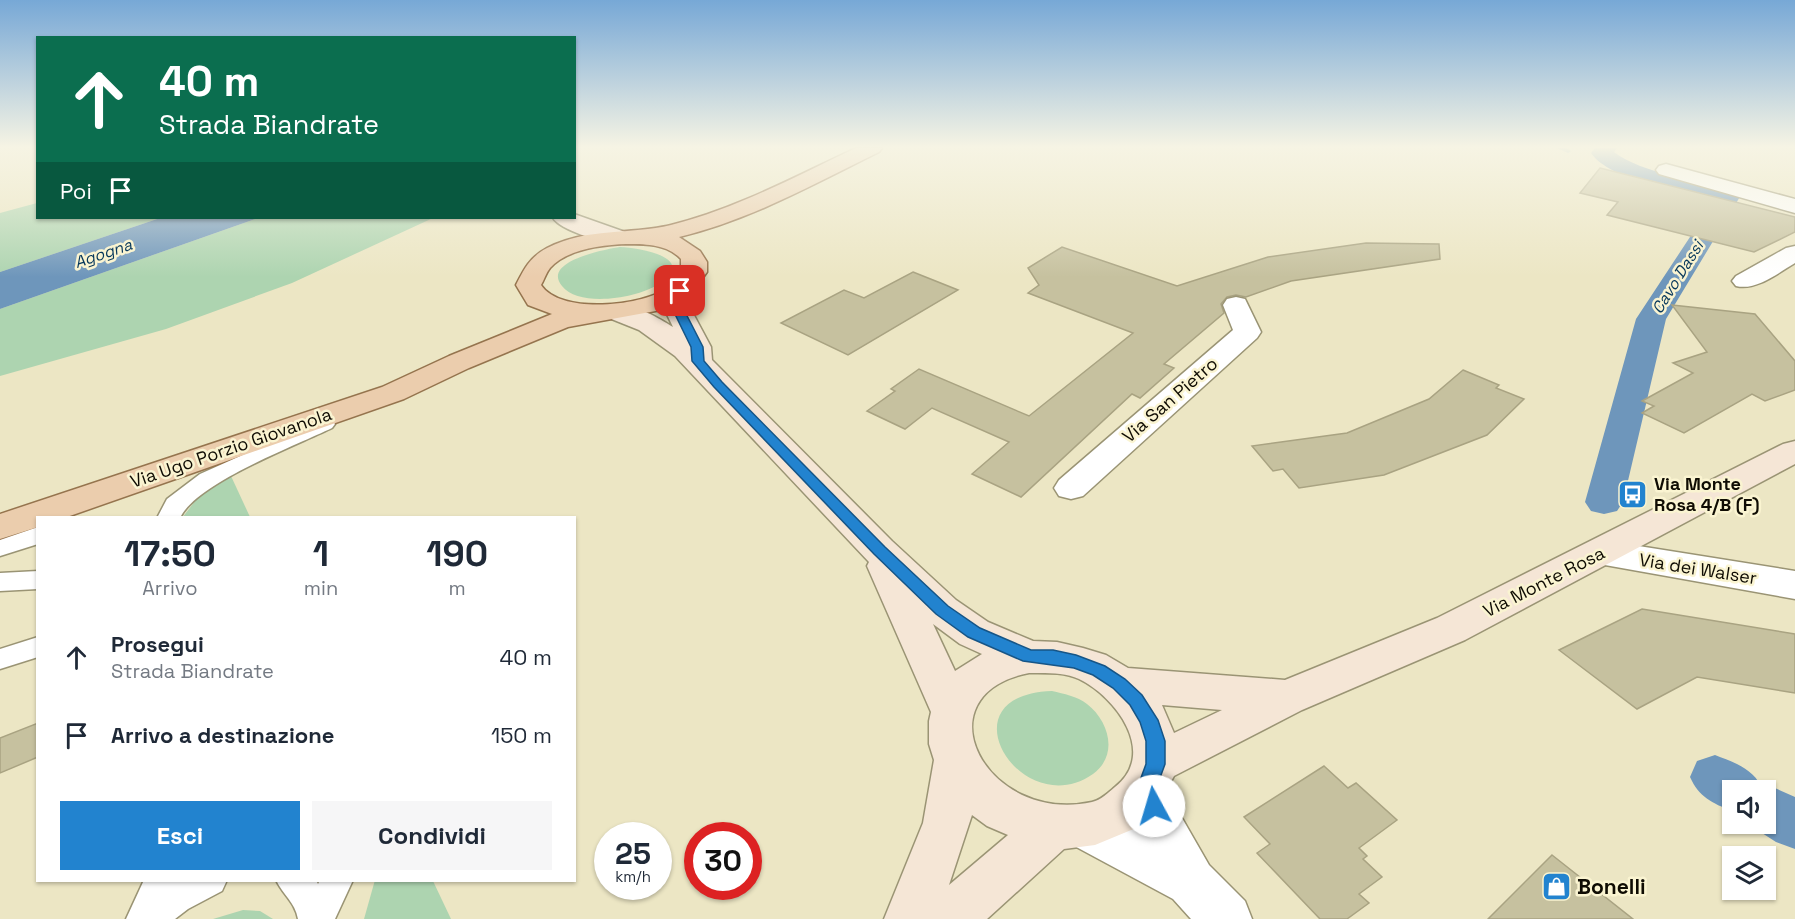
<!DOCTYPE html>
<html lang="it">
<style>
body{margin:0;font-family:"Space Grotesk",sans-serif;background:#f6f6f7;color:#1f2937;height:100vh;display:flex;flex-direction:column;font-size:22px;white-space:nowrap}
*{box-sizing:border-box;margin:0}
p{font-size:20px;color:#747a83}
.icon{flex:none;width:33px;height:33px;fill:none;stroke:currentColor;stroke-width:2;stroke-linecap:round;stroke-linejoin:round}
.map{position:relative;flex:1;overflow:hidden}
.side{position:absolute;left:36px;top:516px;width:540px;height:366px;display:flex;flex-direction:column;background:#fff;border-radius:0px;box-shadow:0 2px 4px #0004}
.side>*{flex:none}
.guide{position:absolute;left:36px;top:36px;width:540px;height:183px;border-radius:0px;box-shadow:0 2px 4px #0004;background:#0b6e4f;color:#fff;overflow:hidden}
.controls{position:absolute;left:1722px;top:780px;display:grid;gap:12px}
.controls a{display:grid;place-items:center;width:54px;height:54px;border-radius:0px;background:#fff;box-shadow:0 2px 4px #0004;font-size:30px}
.speed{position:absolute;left:594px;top:822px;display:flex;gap:12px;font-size:30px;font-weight:700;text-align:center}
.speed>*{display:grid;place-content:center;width:78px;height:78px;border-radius:50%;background:#fff;box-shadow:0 2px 4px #0004;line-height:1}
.speed small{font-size:15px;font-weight:400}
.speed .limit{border:9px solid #d22;background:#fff;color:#111}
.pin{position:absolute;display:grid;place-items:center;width:51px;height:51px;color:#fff;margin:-26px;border-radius:12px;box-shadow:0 3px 9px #0006}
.me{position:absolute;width:66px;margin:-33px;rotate:354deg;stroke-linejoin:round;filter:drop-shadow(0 0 4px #0008)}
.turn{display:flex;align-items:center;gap:21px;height:126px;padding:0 24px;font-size:27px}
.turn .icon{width:78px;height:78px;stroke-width:2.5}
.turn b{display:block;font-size:42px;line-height:51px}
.then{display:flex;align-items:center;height:57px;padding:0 24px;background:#0003;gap:12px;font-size:22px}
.eta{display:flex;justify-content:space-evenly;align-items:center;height:102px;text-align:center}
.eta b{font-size:36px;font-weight:700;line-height:42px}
.action{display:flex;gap:12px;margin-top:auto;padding:12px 24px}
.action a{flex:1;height:69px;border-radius:0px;background:#2283cf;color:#fff;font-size:24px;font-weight:700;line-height:69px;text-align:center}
.action a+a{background:#f6f6f7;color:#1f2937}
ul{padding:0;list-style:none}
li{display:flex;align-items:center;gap:18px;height:78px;padding:0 24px}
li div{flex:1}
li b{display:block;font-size:22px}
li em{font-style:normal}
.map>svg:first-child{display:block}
</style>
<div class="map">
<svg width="1795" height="919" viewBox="0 0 1795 919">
<rect width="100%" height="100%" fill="#ece6c4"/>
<g fill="#add4b0">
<path d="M37,203l1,15h122l-160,54v-59z"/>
<path d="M258,218h175l-141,65 -126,46 -166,47v-67z"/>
<path d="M620,247c21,1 80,11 37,38 -20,13 -78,23 -95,1 -21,-25 45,-37 58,-39z"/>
<path d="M231,476l19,41 -68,1 17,-22z"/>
<path d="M1052,691c12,3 25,5 35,13 22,17 32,51 6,70 -71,50 -153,-79 -41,-83z"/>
<path d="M375,880l58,1 18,38h-87z"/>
<path d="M243,910l17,1 13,8h-60z"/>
</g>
<path fill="#6e96bb" d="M160,218h98l-258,91v-37z"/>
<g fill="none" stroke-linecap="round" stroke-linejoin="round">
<path fill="#6e96bb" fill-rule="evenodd" d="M1557,148h9l5,3 -3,2z"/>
<g fill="#6e96bb" fill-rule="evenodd">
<path d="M1595,148h22l-3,4c26,21 90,30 123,38l4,5 -75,124 -43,183 -6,9 -13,3 -13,-3 -6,-9 51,-183 79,-120c-32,-8 -105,-18 -124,-46z"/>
<path d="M1715,755c18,7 37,13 46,31l5,-2 29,13v52l-19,-7 -28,-18h18v-34h-34v21c-20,-8 -33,-14 -42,-34l7,-16z"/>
</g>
</g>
<g fill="#c6c19f" stroke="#a9a382" stroke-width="1.5">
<path d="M1600,168l195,49v15l-41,20 -147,-37 11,-13 -38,-9z"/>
<path d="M1366,243l73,1 1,15 -149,22 -45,16 -10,-2 -9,2 -6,7 3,9 -60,51 10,4 -34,30 -8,-4 -111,103 -49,-23 37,-32 -77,-34 -27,21 -38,-18 28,-20 -4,-2 28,-20 110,47 104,-83 -105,-40 11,-8 -11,-17 34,-21 115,39 91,-29z"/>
<path d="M913,272l45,18 -110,65 -67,-32 63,-33 20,8z"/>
<path d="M1672,305l83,9 40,47v29l-30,11 -13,-7 -68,39 -42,-20 12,-7 -12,-5 51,-28 -20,-10 34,-11z"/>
<path d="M1463,370l36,15 -3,3 28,11 -37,36 -103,40 -85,13 -16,-19 -10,2 -21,-25 95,-13 82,-34z"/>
<path d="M1642,609l153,25v59l-98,-16 -60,32 -78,-59z"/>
<path d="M38,723v34l-38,16v-35z"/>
<path d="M1324,766l24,22 8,-5 41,37 -38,28 8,8 -4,3 19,18 -23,17 10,9 -22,16h-27l-63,-66 13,-9 -26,-27z"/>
<path d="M1552,855l81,64h-145z"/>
</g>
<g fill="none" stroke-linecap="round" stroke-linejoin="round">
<defs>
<g id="lane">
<path d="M325,418l7,2 3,4 -3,4c-37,18 -136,55 -152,90h-23l10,-19 33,-25z"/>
<path d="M38,527v17l-38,12v-16z"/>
<path d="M38,571v18l-38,2v-18z"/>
<path d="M38,637v20l-38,12v-20z"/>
<path d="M144,880h83l-5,11 -34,18 -13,10h-49z"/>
<path d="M276,880h40l2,4 2,-4h33l-18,39h-37c-3,-17 -15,-24 -22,-39z"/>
</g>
<g id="street">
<path d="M1666,164l129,35v14l-136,-39 -3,-4 3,-4z"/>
<path d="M1795,246v17c-17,10 -39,28 -59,23l-4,-5 4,-5 50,-28z"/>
<path d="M1236,297l9,2 16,33 -4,6 -174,158 -12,3 -12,-3 -5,-8 5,-8 174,-150 -10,-25 4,-6z"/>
<path d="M1601,540l194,31v28l-207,-37 -5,-9 5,-9z"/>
<path d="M1148,766l17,6 17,46 27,47 36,36 7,18h-61l-18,-20 -106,-57 -7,-16 7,-16 17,-6 53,24 -12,-42 6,-14z"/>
</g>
<g id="secondary">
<path d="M574,214l51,18 4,5 -4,5c-15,4 -64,-11 -72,-24h21z"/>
<path d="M679,283l9,3 4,5 -4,13 23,43 1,13 180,181 64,59 32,22 45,19 24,1 26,6 23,7 22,13 157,12 152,-62 346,-174 12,-3v23l-330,176 -163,70 -128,66 -19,35 -19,17 -41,17 -31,4 -77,70h-103l39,-96 11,-63 -5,-16v-23l2,-9 -64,-146 2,-4 -194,-206 -36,-26 -30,-12 -4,-6 4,-6c21,-5 46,10 64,21l-11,-23 8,-18zM933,624l27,20 22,10 -27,17zM1029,673c16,0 35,-1 50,6 37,18 79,74 36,108 -7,6 -14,13 -23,15 -106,23 -174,-107 -63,-129zM1162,705l60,5 -48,23zM972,815l15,11 21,9 -59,50z"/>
</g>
<path id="primary" d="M856,148h26l-3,4c-65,32 -129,68 -200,85l21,14 7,11v10l-20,27 -26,11 -93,17 -99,41 -65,31 -340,119h-26v9l-38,12v-25l382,-127 67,-31 103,-42 -24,-9 -12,-20c8,-16 14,-28 31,-37 41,-21 83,-13 124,-23 65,-16 125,-49 185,-77zM626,244c19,0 41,0 55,15v15c-4,4 -8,10 -13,14 -26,18 -107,27 -127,-3 3,-5 5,-12 9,-17 17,-19 52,-23 76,-24z"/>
</defs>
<use href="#lane" stroke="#9a9474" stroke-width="3"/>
<use href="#street" stroke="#9a9474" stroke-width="3"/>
<use href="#secondary" stroke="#9a9474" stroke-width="3"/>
<use href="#primary" stroke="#95744e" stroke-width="3"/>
<use href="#lane" fill="#fff" fill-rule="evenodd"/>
<use href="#street" fill="#fff" fill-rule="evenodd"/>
<use href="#secondary" fill="#f5e6d6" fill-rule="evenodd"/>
<use href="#primary" fill="#ebcdad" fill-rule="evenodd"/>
</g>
<linearGradient id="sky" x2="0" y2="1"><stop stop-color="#77a8d6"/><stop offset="0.53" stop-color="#f6f4e4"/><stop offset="1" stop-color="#f6f4e4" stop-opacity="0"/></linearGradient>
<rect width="1795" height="277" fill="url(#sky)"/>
<path fill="#2283cf" stroke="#165587" stroke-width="1.5" d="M680,288l5,3 -4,13 22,43 1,14 18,21 163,165 63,59 32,22 51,22h22l23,5 29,11 20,13 17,16 16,25 7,21v23l-8,22 7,20 -3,6 -7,3 -7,-3 -9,-26 8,-22v-23l-6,-19 -10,-17 -17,-17 -20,-13 -19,-7 -51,-7 -55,-24 -32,-23 -62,-60 -160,-167 -22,-26 -1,-14 -21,-43 4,-13z"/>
<defs>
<symbol id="bus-square" viewBox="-11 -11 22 22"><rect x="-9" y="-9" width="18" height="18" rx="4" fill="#2283cf" stroke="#faf4d1"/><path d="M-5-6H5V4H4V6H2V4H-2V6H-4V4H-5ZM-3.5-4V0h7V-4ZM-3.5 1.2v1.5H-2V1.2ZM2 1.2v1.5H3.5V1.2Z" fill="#fff"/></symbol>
<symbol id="shop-square" viewBox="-11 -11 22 22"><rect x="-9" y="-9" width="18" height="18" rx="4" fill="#2283cf" stroke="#faf4d1"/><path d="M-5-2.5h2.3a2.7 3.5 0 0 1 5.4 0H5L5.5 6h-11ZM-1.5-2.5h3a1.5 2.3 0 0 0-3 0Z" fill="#fff"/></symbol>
</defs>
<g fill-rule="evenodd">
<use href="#bus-square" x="1616" y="478" width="33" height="33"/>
<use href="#shop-square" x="1540" y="870" width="33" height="33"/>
</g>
<g text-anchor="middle" stroke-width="5" stroke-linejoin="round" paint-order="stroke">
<g font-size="16" font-style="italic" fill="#06375b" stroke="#faf4d1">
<text transform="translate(103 253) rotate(-19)" y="6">Agogna</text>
<text transform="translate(1677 277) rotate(-58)" y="6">Cavo Dassi</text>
</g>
<g font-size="18" fill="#0f0c03" stroke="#faf4d1">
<text transform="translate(1170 400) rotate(-41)" y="6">Via San Pietro</text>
<text transform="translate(231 448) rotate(-19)" y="6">Via Ugo Porzio Giovanola</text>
<text transform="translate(1698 569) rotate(9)" y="6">Via dei Walser</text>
<text transform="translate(1544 582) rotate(-27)" y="6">Via Monte Rosa</text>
</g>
<g font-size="18" font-weight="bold" fill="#0f0c03" stroke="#faf4d1" text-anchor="start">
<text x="1654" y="490">Via Monte<tspan x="1654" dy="21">Rosa 4/B (F)</tspan></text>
</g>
<g font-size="21" font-weight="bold" fill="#0f0c03" stroke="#faf4d1" text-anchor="start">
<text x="1577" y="894">Bonelli</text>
</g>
</g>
</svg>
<div class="controls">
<a><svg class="icon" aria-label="sound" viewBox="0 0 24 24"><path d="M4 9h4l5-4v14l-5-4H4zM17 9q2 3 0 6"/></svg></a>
<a><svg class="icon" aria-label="layers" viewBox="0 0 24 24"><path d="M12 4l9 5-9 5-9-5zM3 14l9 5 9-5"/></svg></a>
</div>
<div class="speed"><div>25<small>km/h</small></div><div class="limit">30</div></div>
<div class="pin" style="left:680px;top:291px;background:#d93025"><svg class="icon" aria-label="arrive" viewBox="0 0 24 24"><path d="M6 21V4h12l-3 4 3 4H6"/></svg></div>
<svg class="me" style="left:1154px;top:806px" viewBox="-20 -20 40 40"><circle r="19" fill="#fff"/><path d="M0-13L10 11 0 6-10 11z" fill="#2283cf"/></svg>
<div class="guide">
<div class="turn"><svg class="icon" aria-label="ahead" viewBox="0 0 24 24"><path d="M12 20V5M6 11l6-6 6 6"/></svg><div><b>40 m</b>Strada Biandrate</div></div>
<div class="then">Poi<svg class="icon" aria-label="arrive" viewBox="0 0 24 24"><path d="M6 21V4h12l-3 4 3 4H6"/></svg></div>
</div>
<section class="side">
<div class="eta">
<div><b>17:50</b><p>Arrivo</p></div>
<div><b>1</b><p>min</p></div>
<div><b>190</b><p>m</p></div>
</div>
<ul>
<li><svg class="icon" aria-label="ahead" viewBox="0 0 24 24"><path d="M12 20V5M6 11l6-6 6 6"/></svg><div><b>Prosegui</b><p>Strada Biandrate</p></div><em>40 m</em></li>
<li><svg class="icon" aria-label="arrive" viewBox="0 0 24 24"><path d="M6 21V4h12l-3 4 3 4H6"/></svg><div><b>Arrivo a destinazione</b></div><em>150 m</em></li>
</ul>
<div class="action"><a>Esci</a><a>Condividi</a></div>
</section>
</div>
